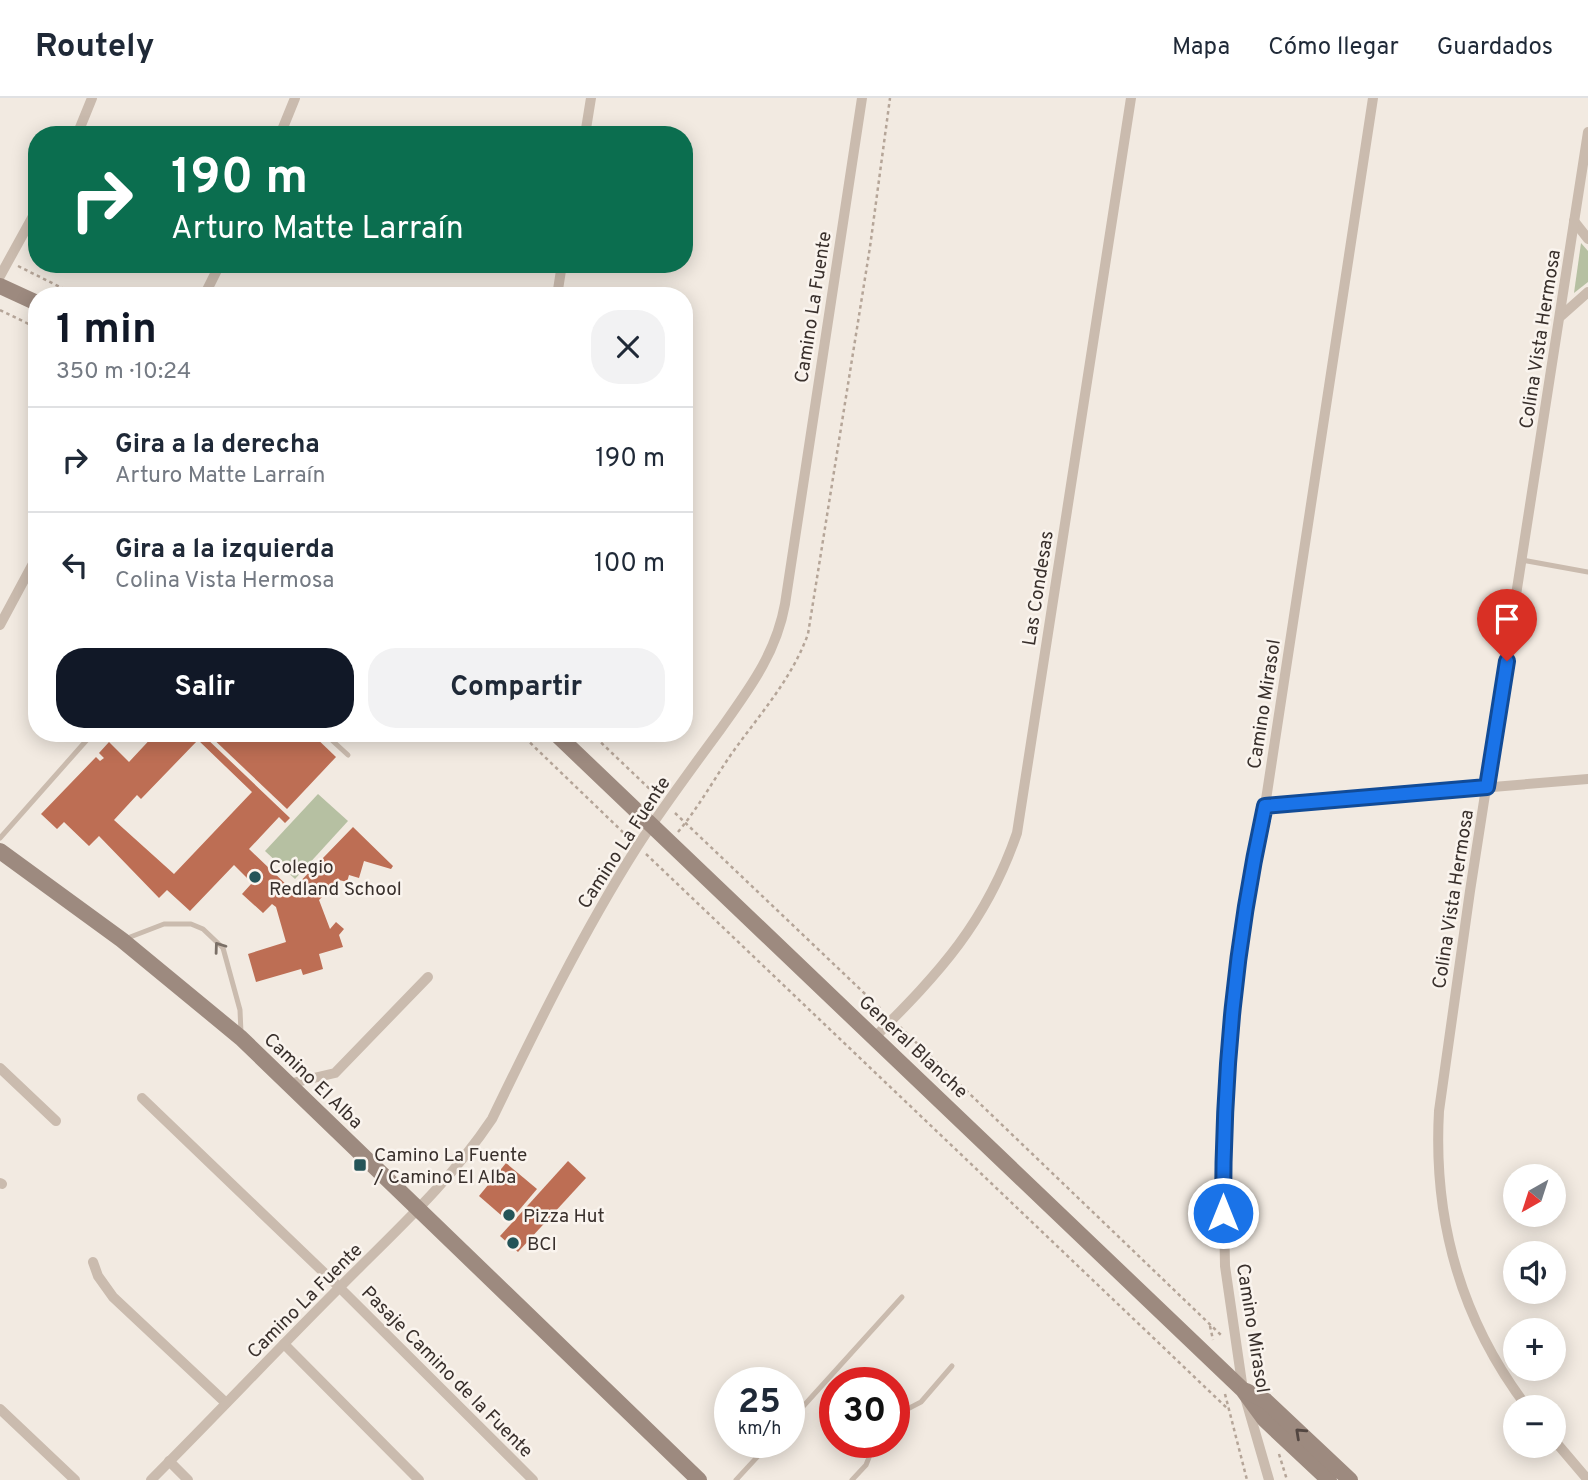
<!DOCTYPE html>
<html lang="es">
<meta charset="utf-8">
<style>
body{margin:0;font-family:Overpass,sans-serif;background:#f2f2f3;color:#1f2937;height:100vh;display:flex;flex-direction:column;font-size:26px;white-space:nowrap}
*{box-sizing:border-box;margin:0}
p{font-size:23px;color:#747a83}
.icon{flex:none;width:38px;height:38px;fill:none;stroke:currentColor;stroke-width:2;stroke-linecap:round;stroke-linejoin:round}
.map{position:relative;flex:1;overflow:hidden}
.details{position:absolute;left:28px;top:189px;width:665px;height:455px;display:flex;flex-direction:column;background:#fff;border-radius:28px;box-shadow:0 4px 18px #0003}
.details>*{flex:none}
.top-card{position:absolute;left:28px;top:28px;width:665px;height:147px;border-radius:28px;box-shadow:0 4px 18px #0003;background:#0b6e4f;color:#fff;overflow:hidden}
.needle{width:46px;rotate:219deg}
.controls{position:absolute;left:1503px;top:1066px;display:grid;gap:14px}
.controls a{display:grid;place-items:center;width:63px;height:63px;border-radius:50%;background:#fff;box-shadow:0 4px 18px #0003;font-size:35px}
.speed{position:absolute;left:714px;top:1269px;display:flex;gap:14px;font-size:35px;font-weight:700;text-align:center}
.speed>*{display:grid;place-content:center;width:91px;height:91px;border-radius:50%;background:#fff;box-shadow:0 4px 18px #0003;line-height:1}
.speed small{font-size:18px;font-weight:400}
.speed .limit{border:10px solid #d22;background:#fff;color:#111}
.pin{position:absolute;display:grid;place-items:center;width:60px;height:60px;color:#fff;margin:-72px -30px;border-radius:50% 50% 50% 0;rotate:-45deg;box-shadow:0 0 7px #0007}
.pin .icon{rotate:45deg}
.me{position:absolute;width:77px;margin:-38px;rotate:0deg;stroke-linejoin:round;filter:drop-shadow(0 0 5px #0008)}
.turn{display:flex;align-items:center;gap:24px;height:147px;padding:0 28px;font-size:32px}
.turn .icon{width:91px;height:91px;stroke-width:2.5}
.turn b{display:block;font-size:49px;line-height:60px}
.round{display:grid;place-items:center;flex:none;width:74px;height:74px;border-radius:28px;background:#f2f2f3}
.overview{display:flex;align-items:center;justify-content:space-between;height:119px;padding:0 28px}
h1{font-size:42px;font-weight:700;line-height:52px;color:#111827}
.primary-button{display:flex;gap:14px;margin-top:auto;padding:14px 28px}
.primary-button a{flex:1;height:80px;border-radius:28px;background:#111827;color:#fff;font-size:28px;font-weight:700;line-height:80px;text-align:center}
.primary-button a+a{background:#f2f2f3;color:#1f2937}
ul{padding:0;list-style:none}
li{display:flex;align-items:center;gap:21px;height:105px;padding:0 28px;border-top:2px solid #e0e1e3}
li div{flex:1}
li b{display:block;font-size:26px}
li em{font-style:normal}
header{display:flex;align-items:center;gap:42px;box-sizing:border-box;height:98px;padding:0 35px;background:#fff;border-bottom:2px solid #e0e1e3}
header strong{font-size:33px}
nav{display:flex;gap:38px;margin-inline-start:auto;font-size:24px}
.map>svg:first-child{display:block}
</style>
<header>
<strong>Routely</strong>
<nav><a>Mapa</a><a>Cómo llegar</a><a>Guardados</a></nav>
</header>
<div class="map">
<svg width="1588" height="1382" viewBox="0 0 1588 1382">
<rect width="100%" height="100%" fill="#f2eae1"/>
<g fill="#b6c0a2">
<path d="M1581,145l7,8v31l-14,11z"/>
<path d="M318,696l30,27 -53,58 -30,-28z"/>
</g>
<g fill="#bd6e54" fill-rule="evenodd">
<path d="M156,635h49l-2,2 87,83 -5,5 -6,-6 -30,32 43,41 61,-63 40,39 -2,3 -27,-8 -5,17 -10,-3 -2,7 -8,-2 -20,20 11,29 6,-7 8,7 -5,6 4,12 -24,7 4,15 -20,6 -2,-6 -45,13 -8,-28 38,-12 -10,-35 -4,-3 -9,9 -21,-19 10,-11 -18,-18 -44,46 -23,-21 -8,8 -60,-62 -10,10 -25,-24 -7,7 -16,-15 55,-57 4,4 4,-3 -5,-5 10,-11 20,20zM198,642l54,52 -78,82 -60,-54 23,-25 4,4z"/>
<path d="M207,635h104l25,24 -49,52z"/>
<path d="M568,1063l18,17 -68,74 -18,-16z"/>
<path d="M506,1065l31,26 -28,33 -30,-26z"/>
</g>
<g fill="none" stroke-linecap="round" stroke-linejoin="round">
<g stroke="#b5a598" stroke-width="2.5" stroke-dasharray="3.5 3.5" stroke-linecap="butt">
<path d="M18,168l60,30"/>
<path d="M0,212l37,18"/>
<path d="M520,635l109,105"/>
<path d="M591,635l66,63"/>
<path d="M675,715l208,198"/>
<path d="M678,734c20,-24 35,-51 52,-76 28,-40 61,-75 78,-122l62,-387 20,-149"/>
<path d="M646,756l583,556"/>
<path d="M900,929l321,308"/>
<path d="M1210,1228l3,14"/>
<path d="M1225,1296l22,86"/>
<path d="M1279,1356l8,26"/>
</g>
<g stroke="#cabbae" stroke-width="5">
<path d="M1522,462l66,12"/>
<path d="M324,635l24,22"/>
<path d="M0,740l93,-105"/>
<path d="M125,841l39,-15h27l12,5 20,19 17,62 1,23"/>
<path d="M894,1318l27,-14 31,-36"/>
<path d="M789,1324l113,-125"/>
<path d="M736,1382l35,-38"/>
<path d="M852,1382l14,-15 9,-23"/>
</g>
<g stroke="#cabbae" stroke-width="10">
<path d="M77,37l15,-37"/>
<path d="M280,37l15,-37"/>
<path d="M585,37l6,-37"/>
<path d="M1574,123l14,18"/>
<path d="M0,178l37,-67"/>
<path d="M204,198l16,-32"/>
<path d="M557,198l5,-32"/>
<path d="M1561,218l27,-24"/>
<path d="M0,527l37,-69"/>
<path d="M1265,708l323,-27"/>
<path d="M874,940c66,-66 112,-115 143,-205l114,-735"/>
<path d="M0,970l56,53"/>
<path d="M288,986l47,-11 93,-96"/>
<path d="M142,1000l197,189 194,193"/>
<path d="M0,1085l2,1"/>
<path d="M93,1164l5,14 15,21 113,106"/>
<path d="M284,1246l135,136"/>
<path d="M1527,1309c-66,-87 -94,-188 -88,-296l31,-220 118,-759"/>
<path d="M0,1311l75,71"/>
<path d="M1554,1342l34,40"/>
<path d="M169,1363l19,19"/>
<path d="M151,1382c63,-63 124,-128 187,-191 56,-57 109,-103 154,-170 45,-93 90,-185 145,-272 26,-40 55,-79 83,-117 29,-41 56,-76 65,-126l77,-506"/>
<path d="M1269,1382l-26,-90 -18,-124 -2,-106 4,-107 11,-99 27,-148 108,-708"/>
</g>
<g stroke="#9d8a7f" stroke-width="16">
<path d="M0,188l37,17"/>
<path d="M555,635l688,657 22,30 64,60"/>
<path d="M0,753l122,89 119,98 458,442"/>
<path d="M1246,1293l20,10 84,79"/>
</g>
</g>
<defs><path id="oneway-chevron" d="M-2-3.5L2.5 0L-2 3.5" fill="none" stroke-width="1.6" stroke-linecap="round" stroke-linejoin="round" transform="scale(1.75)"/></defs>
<use stroke="#7a6f66" href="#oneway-chevron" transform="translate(219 849) rotate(-126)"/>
<use stroke="#524641" href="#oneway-chevron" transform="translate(1300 1335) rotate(-137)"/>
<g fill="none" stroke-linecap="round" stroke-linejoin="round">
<defs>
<path id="route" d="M1223,1115c0,-141 12,-270 42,-407l222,-19 20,-126"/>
</defs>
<use href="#route" stroke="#114b97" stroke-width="18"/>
<use href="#route" stroke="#1a73e8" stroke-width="12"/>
</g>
<g fill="#245458" stroke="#faf4ee" stroke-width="2.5">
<circle cx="255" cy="779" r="7"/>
<rect x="353" y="1060" width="14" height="14" rx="3.5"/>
<circle cx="509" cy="1117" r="7"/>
<circle cx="513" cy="1145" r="7"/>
</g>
<g text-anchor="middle" stroke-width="5" stroke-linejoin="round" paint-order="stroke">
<g font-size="19" fill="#39302c" stroke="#faf4ee">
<text transform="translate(812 209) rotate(-81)" y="7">Camino La Fuente</text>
<text transform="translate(1539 241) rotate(-81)" y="7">Colina Vista Hermosa</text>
<text transform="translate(1037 490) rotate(-81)" y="7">Las Condesas</text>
<text transform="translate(1263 606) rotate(-81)" y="7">Camino Mirasol</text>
<text transform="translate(623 744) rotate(-57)" y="7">Camino La Fuente</text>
<text transform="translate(1452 801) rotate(-81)" y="7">Colina Vista Hermosa</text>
<text transform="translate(914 948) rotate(43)" y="7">General Blanche</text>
<text transform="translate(314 982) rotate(44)" y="7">Camino El Alba</text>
<text transform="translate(304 1202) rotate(-45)" y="7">Camino La Fuente</text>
<text transform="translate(1254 1230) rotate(81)" y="7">Camino Mirasol</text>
<text transform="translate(448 1273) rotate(45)" y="7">Pasaje Camino de la Fuente</text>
</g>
<g font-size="19" fill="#39302c" stroke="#faf4ee" text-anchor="start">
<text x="269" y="775">Colegio<tspan x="269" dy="22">Redland School</tspan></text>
<text x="374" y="1063">Camino La Fuente<tspan x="374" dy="22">/ Camino El Alba</tspan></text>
<text x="523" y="1124">Pizza Hut</text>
<text x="527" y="1152">BCI</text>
</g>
</g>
</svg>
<div class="controls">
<a><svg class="needle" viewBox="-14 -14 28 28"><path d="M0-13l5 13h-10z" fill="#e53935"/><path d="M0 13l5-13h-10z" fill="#747a83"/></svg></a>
<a><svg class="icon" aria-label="sound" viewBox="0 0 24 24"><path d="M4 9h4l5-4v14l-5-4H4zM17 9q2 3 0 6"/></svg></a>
<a>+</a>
<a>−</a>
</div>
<div class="speed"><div>25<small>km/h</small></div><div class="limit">30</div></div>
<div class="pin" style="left:1507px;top:563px;background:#d93025"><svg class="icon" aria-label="arrive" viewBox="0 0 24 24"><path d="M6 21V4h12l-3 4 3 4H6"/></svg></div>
<svg class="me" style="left:1223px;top:1115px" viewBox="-20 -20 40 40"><circle r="17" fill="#1a73e8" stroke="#fff" stroke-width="3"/><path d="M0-11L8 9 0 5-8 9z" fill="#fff"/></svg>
<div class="top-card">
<div class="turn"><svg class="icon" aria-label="right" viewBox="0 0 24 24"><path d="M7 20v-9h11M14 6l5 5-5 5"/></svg><div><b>190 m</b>Arturo Matte Larraín</div></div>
</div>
<section class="details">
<div class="overview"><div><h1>1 min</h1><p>350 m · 10:24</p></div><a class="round"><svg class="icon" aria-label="close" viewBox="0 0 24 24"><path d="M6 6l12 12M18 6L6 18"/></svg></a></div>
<ul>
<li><svg class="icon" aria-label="right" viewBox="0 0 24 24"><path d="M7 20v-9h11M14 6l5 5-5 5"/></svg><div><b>Gira a la derecha</b><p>Arturo Matte Larraín</p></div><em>190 m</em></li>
<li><svg class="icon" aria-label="left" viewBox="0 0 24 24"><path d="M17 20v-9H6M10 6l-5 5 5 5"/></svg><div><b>Gira a la izquierda</b><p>Colina Vista Hermosa</p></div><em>100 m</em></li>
</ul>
<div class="primary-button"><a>Salir</a><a>Compartir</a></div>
</section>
</div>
